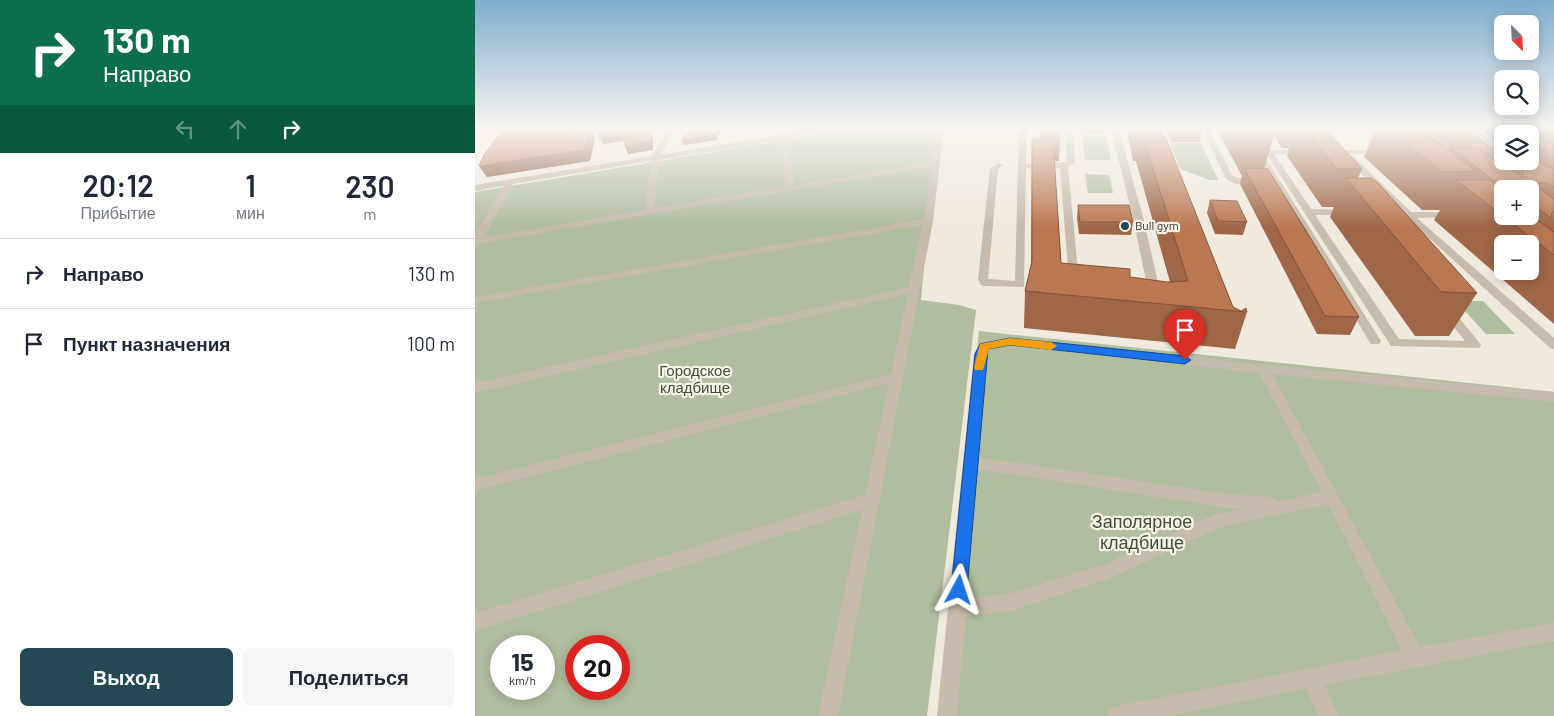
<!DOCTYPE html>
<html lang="ru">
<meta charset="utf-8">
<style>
body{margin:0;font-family:Barlow,sans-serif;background:#f6f6f7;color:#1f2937;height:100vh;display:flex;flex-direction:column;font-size:19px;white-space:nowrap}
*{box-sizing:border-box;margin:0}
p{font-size:16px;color:#747a83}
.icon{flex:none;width:28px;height:28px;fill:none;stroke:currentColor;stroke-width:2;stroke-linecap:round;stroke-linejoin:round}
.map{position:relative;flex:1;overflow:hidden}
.sheet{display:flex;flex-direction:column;background:#fff;width:475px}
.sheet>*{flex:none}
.banner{background:#0b6e4f;color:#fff;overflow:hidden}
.needle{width:32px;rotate:156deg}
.controls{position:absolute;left:1019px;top:15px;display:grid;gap:10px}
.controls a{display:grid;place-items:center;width:45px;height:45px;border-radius:8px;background:#fff;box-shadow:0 2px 12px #0003;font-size:25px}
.speed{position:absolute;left:15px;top:635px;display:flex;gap:10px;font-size:25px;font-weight:700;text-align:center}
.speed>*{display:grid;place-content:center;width:65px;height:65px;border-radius:50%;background:#fff;box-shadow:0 2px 12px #0003;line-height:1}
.speed small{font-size:12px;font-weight:400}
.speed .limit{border:8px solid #d22;background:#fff;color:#111}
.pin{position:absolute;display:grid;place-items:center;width:42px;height:42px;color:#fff;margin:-51px -21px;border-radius:50% 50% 50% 0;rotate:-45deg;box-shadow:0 0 5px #0007}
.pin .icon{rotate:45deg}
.me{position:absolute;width:55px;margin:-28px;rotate:5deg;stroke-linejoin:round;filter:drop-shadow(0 0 4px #0008)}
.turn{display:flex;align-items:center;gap:18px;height:105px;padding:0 20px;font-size:22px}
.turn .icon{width:65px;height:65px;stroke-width:2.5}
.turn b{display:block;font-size:35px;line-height:42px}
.lanes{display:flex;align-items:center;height:48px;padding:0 20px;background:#0003;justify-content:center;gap:25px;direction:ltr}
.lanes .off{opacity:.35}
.eta{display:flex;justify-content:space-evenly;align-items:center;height:85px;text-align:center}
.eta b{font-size:30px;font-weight:600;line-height:35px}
.action{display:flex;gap:10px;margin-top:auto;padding:10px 20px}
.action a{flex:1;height:58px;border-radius:8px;background:#234a52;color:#fff;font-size:20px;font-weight:600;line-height:58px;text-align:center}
.action a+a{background:#f6f6f7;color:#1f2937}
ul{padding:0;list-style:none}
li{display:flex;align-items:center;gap:15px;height:70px;padding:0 20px;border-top:1px solid #e0e1e3}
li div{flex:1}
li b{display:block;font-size:19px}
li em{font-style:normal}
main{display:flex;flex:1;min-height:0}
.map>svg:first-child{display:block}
</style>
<main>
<section class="sheet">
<div class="banner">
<div class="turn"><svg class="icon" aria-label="right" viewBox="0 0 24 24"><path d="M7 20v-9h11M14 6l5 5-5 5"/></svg><div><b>130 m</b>Направо</div></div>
<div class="lanes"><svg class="icon off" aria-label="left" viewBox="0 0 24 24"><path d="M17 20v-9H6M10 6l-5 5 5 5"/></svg><svg class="icon off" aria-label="ahead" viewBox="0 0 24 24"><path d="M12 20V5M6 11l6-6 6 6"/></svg><svg class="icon" aria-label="right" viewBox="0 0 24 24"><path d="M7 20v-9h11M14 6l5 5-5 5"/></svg></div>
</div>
<div class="eta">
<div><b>20:12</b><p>Прибытие</p></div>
<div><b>1</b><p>мин</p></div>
<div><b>230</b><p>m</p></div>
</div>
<ul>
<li><svg class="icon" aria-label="right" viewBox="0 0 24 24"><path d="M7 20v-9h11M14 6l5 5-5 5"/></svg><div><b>Направо</b></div><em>130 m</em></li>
<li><svg class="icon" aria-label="arrive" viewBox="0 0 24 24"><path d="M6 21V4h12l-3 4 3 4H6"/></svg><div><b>Пункт назначения</b></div><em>100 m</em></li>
</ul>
<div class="action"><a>Выход</a><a>Поделиться</a></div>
</section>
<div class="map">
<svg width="1079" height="716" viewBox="0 0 1079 716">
<rect width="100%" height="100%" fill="#f0e9de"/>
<g fill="#b0bd9f" fill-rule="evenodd">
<path d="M386,127h75l-15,173 38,5 17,5 -49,406h-452v-524zM26,646h43v43h-43zM101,646h43v43h-43z"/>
<path d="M607,135l24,1 5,24h-26z"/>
<path d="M695,143h31l17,37h-8l-30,-11z"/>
<path d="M610,174l24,1 4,18h-25z"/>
<path d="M981,301h27l32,33h-29z"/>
<path d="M504,331l575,61v324h-616z"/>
</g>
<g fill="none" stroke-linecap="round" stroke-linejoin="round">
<g fill="#c7bbab" fill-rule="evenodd">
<path d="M197,127h8l-9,9 -11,19 166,-28h19l-58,11 8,47 136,-23 5,-35h8l-11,94 -95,495h-20l44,-206 -387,121v-18l390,-118 24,-112 -414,108v-12l416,-105 17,-80 -433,99v-10l434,-96 13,-62 -447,78v-6l449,-78 7,-52 -450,76 -6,4v-12l28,-49 -28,5v-6l177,-29 7,-14zM305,140l6,46 -132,22 5,-48zM176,161l-6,49 -161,27 29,-53z"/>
<path d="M544,127h8l-1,37 41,-2 -2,-35h8l2,36 -7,4 11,114 -1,2h-8l-1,-2 -9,-113h-34l-2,119 -39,-1 -4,-1 -3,-6 12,-111 9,-5 4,2 -5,4 -10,110 27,2z"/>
<path d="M635,127h8l24,86 19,82 -2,2 -4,1 -6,-3 -17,-82z"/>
<path d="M726,127h7l24,48 6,3 22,1v4l-24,1 -10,-5z"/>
<path d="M764,127h7l135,214 -2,3h-8z"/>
<path d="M774,127h7l15,23h35l1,2 -4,2h-29l37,55 41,1v4l-3,1h-34l84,124 66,2 -24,-30 6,-4 4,1 28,34 2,3 -2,3 -88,-2z"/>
<path d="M885,127h8l22,19 -7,2z"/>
<path d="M975,129l29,3 24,15v6l-29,-17 -24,-3z"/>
<path d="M862,150h46l4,2 -4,2h-43l-4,-2z"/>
<path d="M871,155h6l59,57h46l2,2 -5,3 -37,1 137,120v11l-4,-1 -144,-131 -60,-58z"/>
<path d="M535,337l253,28 291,27v10l-282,-28 148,273 134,-24v18l-229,44 13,31h-20l-12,-27 -137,27h-62l3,-7 7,-3 285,-56 -74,-146 -107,23 -113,52 -97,32 -45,5 -9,100h-20l37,-362 6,-10zM535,345l249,28 63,119 -43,9 -6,-4 -45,-3 -250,-37 8,-103 2,-4zM503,469l250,39 13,1 -28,6 -108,49 -94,29 -43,5z"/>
</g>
</g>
<g fill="#9f6647" fill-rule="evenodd">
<path d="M565,127h21l-2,34h-5l7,102 69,14 37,5h3l-34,-121h-3l-7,-34h33l74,180 8,4 6,1 -12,37 -211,-21 1,-37 6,-26 1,-126h8z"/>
<path d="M606,127h26l-1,6h-24z"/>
<path d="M690,127h35l2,4 -3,11h-28z"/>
<path d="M741,127h108l38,42 -4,9 119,115 -28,43h-34l-85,-119 4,-10h-12l-35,-51 2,-8h-7l-8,-12 -10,33 95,148 -9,18 -33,-1 -77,-150 2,-8z"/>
<path d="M895,127h184v197l-120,-104 6,-10h-18l-58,-53 11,-26zM989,129l16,1 23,16v-12h27v27h-27v-6zM1028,189h27v27h-27zM1028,244h27v27h-27z"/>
<path d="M735,200l37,22 -4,13 -28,-1 -8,-21z"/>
<path d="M603,205l55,17 -2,13 -52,-1 -2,-16z"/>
</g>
<g fill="#825339">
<path d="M24,127h16l-15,2z"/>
<path d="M92,127h10l-7,14 -5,-10z"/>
<path d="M115,127l5,11 -5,23 -103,16 -8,-11z"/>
<path d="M153,127h4l-2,13 -27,4 -4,-8z"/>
<path d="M243,127h8l-9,9v4l-33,5 -2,-6 33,-9z"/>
<path d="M175,130l3,8v12l-25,4 -3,-8z"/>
</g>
<g fill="#b97752" stroke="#825339">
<path d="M30,127h62l-2,4 25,-4 -6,23 -105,16 5,-11z"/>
<path d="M127,127h26l-1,6 -28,3z"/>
<path d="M221,127h22l-3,3v4l-33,5z"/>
<path d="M662,127h22l2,9h4l68,171 8,4 5,-3 1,4 -222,-21 7,-30v-122h21l8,124 69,6v8l37,5 21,-1 -47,-151h-3z"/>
<path d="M697,127h28l2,4h-29z"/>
<path d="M775,127h21l4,6 -22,-1z"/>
<path d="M828,127h21l38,42h-25z"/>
<path d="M911,127h30l60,44 -34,1z"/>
<path d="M941,127h9l29,21h-3l-2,3z"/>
<path d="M966,127h20l42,28v4h-9l-17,-11h-5z"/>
<path d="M1029,127h50v10l-17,-9 1,7 16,10v12l-19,-12h-5v-11h-17z"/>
<path d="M175,130v12l-25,4v-12z"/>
<path d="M976,148h26l46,29v-11l-8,-5h15v-4l15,9 9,3v18l-7,-4h-13v2l20,14v13h-2l-1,6 -21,-15v-14h-25z"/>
<path d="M769,168l24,1 91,148 -34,-1z"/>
<path d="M871,178h25l7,5 99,110 -36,-1z"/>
<path d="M981,180h33l14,9v27z"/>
<path d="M735,200l27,1 10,21 -29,-1z"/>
<path d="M603,205h51l4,17h-53z"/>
<path d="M1055,215l24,17v23l-51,-39h27z"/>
</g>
<linearGradient id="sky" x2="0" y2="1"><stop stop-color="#7eadcf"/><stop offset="0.56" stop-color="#f8f5f0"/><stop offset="1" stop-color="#f8f5f0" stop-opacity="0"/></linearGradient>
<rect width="1079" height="228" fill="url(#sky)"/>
<path fill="#1a73e8" stroke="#114b97" d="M535,338l175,18 6,4 -6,4 -175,-19 -22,4 -21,241 -2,5 -6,2 -5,-2 -3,-5 24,-236 5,-10z"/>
<path fill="#f59e0b" d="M535,338l41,4 6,4 -6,4 -41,-5 -21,4 -6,21h-8l-1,-3 6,-23z"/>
<circle fill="#234a52" stroke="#f8f3ea" stroke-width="2" cx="650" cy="226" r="5"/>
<g text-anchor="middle" stroke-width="4.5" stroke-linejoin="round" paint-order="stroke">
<g font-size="12" fill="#352e29" stroke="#f8f3ea" text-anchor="start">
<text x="660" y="230">Bull gym</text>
</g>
<g font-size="15" fill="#415130" stroke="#f8f3ea">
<text x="220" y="376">Городское<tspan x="220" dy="17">кладбище</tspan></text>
</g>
<g font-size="18" fill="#415130" stroke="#f8f3ea">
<text x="667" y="528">Заполярное<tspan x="667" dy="21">кладбище</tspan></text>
</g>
</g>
</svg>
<div class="controls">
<a><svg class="needle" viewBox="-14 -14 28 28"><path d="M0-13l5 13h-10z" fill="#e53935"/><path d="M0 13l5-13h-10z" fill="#747a83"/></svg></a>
<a><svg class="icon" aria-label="search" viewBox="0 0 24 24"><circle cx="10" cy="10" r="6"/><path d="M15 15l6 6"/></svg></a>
<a><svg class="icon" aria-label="layers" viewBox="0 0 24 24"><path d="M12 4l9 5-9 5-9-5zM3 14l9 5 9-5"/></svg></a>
<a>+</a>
<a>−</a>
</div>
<div class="speed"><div>15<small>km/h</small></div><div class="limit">20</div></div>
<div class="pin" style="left:710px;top:360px;background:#d93025"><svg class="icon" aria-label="arrive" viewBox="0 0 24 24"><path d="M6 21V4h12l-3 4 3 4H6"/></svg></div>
<svg class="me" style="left:484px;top:590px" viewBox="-20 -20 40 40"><path d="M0-17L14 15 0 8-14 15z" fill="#1a73e8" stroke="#fff" stroke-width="4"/></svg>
</div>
</main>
